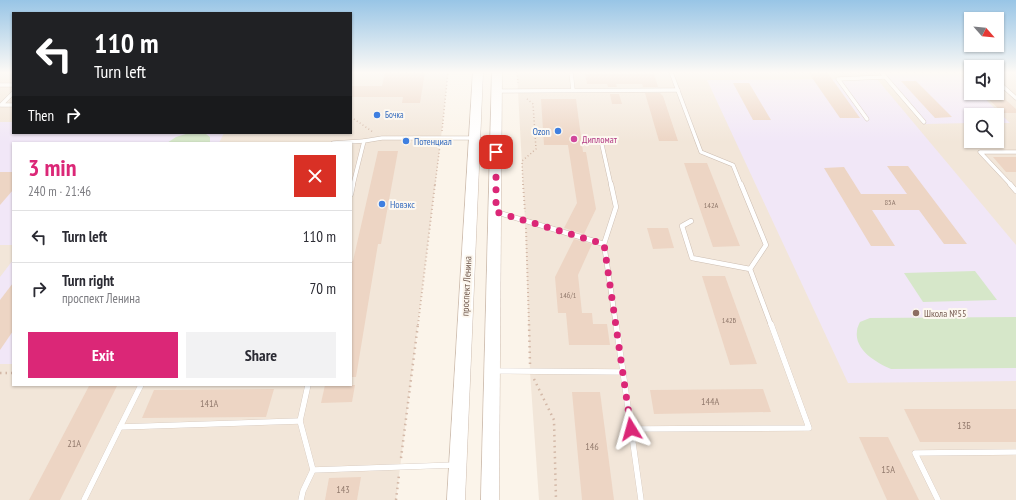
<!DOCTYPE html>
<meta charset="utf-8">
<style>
body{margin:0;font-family:"PT Sans Narrow",sans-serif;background:#f2f2f3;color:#2b2b33;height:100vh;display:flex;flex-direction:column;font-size:15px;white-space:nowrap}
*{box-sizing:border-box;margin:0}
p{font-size:13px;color:#7c7c81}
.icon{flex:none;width:22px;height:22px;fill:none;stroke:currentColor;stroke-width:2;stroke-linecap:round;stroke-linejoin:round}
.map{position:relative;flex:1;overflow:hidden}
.sheet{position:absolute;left:12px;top:142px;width:340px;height:244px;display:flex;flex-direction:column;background:#fff;border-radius:0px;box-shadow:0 1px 3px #0004}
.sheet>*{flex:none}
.guide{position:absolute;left:12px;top:12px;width:340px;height:122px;border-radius:0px;box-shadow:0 1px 3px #0004;background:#202124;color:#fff;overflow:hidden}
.needle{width:26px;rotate:117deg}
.buttons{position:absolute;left:964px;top:12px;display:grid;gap:8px}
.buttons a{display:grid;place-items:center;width:40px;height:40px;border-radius:0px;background:#fff;box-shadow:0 1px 3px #0004;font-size:20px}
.pin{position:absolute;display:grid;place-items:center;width:34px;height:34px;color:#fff;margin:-17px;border-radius:8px;box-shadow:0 2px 6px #0006}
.me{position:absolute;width:44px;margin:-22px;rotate:352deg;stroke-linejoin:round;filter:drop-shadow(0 0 3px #0008)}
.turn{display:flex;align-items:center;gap:14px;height:84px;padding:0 16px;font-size:18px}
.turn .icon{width:52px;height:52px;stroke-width:2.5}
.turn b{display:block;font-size:28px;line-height:34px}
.then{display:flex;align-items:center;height:38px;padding:0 16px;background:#0003;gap:8px;font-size:15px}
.round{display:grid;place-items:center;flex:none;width:42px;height:42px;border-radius:0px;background:#f2f2f3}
.overview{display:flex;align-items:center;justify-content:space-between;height:68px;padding:0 16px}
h1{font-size:24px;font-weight:700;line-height:30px;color:#db2777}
.primary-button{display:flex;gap:8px;margin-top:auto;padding:8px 16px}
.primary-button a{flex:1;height:46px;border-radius:0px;background:#db2777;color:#fff;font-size:16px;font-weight:700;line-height:46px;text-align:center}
.primary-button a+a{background:#f2f2f3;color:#2b2b33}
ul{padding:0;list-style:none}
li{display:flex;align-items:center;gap:12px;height:52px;padding:0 16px;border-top:1px solid #e1e1e2}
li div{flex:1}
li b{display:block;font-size:15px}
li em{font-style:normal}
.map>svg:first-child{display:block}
</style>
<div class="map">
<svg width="1016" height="500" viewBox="0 0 1016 500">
<rect width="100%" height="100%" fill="#fbf4ea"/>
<g fill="#f2e6d9" fill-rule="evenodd">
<path d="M971,72v21h26v-20h19v427h-477l-9,-128 -5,-151 -8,-148zM971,115h26v26h-26z"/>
<path d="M0,73h13v60h338v-60h97l-7,65 -45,362h-396zM13,143h338v242h-338z"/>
</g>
<g fill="#f1e7f7">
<path d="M881,73h77l13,12v8h8l31,30h-13v-8h-26v8l-46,1z"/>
<path d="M877,79l139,166v136l-168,2 -141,-303z"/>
<path d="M0,122h13v11h211l-5,10h-206v102h-13z"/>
<path d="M13,260v104h-13v-87z"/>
</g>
<g fill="#d6e7c9">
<path d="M189,133l17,1 4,3v6h-43l9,-6z"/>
<path d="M975,271l22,29 -74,2 -19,-29z"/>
<path d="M1016,317v51l-125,1c-14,-6 -37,-19 -34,-38 0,-3 2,-7 3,-9l10,-4z"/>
</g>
<g fill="#edd5c4">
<path d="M385,72h40l-5,31h-18l1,-6h-52v-11h31z"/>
<path d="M808,72h19l33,46h-20z"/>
<path d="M585,74h69l4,13h-15l-1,-3h-26l1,3h-9l-1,-3h-20z"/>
<path d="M901,81h15l36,36 -17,1z"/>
<path d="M733,83h16l22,37h-18z"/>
<path d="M645,93h15l3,3 15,45h-19z"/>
<path d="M982,93h16l18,16v4h-13z"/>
<path d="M610,94h9l3,10h-10z"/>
<path d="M541,99h35l7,53h3l10,57 -12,25 -20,-6 13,-25 -9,-58h-24z"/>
<path d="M378,151h20l-17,93h-3l-22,133h-5v-115l2,-1z"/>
<path d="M993,157h23v15h-10z"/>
<path d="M684,163h23l33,83 -27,1z"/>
<path d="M887,166h21l59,78h-23l-25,-34h-47l23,36h-24l-47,-78 20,-1 17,27h46z"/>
<path d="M0,172h13v18l-13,15z"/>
<path d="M647,228h21l6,20 -21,1z"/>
<path d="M574,239l18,5 -14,31 4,38h10l1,11h14l3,21h-41l-3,-32h-8l-3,-36z"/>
<path d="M702,276h23l32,88 -27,1z"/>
<path d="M13,283v48l-13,19v-50z"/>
<path d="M325,385h30l-3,17 -31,1z"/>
<path d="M89,386h28l-57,114h-31z"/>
<path d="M274,389l-8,28 -124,1 12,-28z"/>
<path d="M763,389l8,23 -117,2 -4,-24z"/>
<path d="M572,392h28l14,108h-32z"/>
<path d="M904,409h112v33h-96z"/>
<path d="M859,437h29l31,63h-32z"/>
<path d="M361,477l-4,23h-32l4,-22z"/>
</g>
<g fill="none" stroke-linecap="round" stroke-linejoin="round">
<defs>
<g id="service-far2">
<path d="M571,72l2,18"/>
<path d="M671,72l30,80 32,13 8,20"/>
<path d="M881,72l43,50"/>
<path d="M997,81l19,17"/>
<path d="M0,85h13"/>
<path d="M496,91l182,-1"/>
<path d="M13,93l-12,12h12"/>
<path d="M867,119l-29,-40 47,-2"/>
<path d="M333,143l31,-2"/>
<path d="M602,145l9,40"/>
<path d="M353,185l11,-44 18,-3h93"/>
<path d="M1011,185l-31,-33h36"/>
</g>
<g id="service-far1">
<path d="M611,184l5,23 -12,37 12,81"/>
<path d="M741,184l25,61 -16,24 21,56"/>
<path d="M1010,184l6,7"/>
<path d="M351,194l2,-10"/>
<path d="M496,212l108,32"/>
<path d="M691,221l-9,5 10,32 58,11"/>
</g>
<g id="service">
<path d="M616,324l7,48"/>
<path d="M495,371l128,1 18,128"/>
<path d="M308,385l-8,36 13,49"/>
<path d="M120,427l21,-42"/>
<path d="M631,429l178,-1 -38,-104"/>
<path d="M84,500l36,-73 180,-6"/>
<path d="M301,500l2,-9 10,-21 142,-5"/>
<path d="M938,500l-23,-47 101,-1"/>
</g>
<g id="secondary">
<path d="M473,72h10l-18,428h-18z"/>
<path d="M492,72h10l-3,428h-18z"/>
</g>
</defs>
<use href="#service-far2" stroke="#ccbdb1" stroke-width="4.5"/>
<use href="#service-far1" stroke="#ccbdb1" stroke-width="5.5"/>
<use href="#service" stroke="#ccbdb1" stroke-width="6"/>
<use href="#secondary" stroke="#cebdaf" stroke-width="1"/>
<g stroke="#d3b8a7" stroke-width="1.5" stroke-dasharray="1 2.5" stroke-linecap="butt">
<path d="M517,72l1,11"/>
<path d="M351,117l22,15"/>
<path d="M442,131l6,-59"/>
<path d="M435,185l5,-40"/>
<path d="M523,185l-1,-24 14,-12 -3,-45 -7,-6"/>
</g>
<g stroke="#d3b8a7" stroke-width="2" stroke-dasharray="1 3" stroke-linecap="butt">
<path d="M523,184l2,28"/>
<path d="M526,228l3,97"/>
<path d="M418,325l17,-141"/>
</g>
<g stroke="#d3b8a7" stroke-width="2.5" stroke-dasharray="1.5 4" stroke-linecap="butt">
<path d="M529,324l1,40"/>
<path d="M0,373h13"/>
<path d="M534,379l20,41 2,80"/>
<path d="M401,458l17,-134"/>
<path d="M396,500l3,-25"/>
</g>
<use href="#service-far2" stroke="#fff" stroke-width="3.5"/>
<use href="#service-far1" stroke="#fff" stroke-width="4.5"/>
<use href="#service" stroke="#fff" stroke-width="5.5"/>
<use href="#secondary" fill="#fff" fill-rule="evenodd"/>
</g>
<linearGradient id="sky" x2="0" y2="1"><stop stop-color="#98c5e6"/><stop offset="0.51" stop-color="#fdfaf6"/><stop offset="1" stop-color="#fdfaf6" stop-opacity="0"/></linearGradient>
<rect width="1016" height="142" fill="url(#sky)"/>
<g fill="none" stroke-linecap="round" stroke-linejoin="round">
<path stroke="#db2777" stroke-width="7" stroke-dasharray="0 12.6" d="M496,152v60l108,32 27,185"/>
</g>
<g fill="#3f7fe0" stroke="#fdf8f0" stroke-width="1.5">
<circle cx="377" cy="115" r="4"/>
<circle cx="558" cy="131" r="4"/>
<circle cx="406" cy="141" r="4"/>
<circle cx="382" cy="204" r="4"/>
</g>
<circle fill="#d1479c" stroke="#fdf8f0" stroke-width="1.5" cx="574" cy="139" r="4"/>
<circle fill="#8d6e63" stroke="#fdf8f0" stroke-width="1.5" cx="916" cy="313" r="4"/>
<g text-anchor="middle" stroke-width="4" stroke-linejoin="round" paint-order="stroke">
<g font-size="8" fill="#927a6d">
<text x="890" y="205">85А</text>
<text x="711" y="208">142А</text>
<text x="568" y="298">146/1</text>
<text x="729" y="323">142Б</text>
</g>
<g font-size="9" fill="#366cbe" stroke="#fdf8f0" text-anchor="start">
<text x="385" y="118">Бочка</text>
</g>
<g font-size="10" fill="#366cbe" stroke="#fdf8f0" text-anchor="start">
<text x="550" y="135" text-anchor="end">Ozon</text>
<text x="414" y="145">Потенциал</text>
<text x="390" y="208">Новэкс</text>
</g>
<g font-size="10" fill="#b23c85" stroke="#fdf8f0" text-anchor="start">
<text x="582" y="143">Дипломат</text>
</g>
<g font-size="10" fill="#735c50" stroke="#fdf8f0">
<text transform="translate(466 286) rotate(-87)" y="4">проспект Ленина</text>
</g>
<g font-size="10" fill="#785e54" stroke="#fdf8f0" text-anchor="start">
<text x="924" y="317">Школа №55</text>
</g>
<g font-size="10" fill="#927a6d">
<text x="710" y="405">144А</text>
<text x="209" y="407">141А</text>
<text x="964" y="429">13Б</text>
<text x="74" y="447">21А</text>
<text x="592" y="450">146</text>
<text x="888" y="473">15А</text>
<text x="343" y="493">143</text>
</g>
</g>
</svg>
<div class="buttons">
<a><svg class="needle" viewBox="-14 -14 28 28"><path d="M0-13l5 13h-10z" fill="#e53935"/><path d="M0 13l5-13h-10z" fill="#7c7c81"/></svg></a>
<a><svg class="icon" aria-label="sound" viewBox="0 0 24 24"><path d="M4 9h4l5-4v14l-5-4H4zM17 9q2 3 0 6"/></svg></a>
<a><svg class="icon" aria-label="search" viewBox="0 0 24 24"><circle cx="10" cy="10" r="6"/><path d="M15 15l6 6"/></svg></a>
</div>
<div class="pin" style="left:496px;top:152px;background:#d93025"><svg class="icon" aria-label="arrive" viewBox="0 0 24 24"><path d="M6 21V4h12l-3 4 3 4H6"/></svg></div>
<svg class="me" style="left:631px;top:429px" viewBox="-20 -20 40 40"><path d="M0-17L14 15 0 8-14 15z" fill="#db2777" stroke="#fff" stroke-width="4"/></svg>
<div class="guide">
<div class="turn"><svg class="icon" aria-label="left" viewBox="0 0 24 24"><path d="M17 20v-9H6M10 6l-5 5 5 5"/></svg><div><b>110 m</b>Turn left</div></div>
<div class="then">Then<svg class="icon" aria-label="right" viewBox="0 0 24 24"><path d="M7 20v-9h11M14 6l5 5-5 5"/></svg></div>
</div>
<section class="sheet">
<div class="overview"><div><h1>3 min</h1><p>240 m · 21:46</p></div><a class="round" style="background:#d93025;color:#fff"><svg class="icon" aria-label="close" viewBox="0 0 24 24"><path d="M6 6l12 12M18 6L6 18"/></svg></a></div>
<ul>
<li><svg class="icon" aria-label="left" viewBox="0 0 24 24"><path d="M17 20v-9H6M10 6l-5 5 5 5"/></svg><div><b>Turn left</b></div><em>110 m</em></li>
<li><svg class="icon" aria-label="right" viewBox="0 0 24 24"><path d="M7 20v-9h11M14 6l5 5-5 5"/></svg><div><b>Turn right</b><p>проспект Ленина</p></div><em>70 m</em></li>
</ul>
<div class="primary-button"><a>Exit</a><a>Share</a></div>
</section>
</div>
